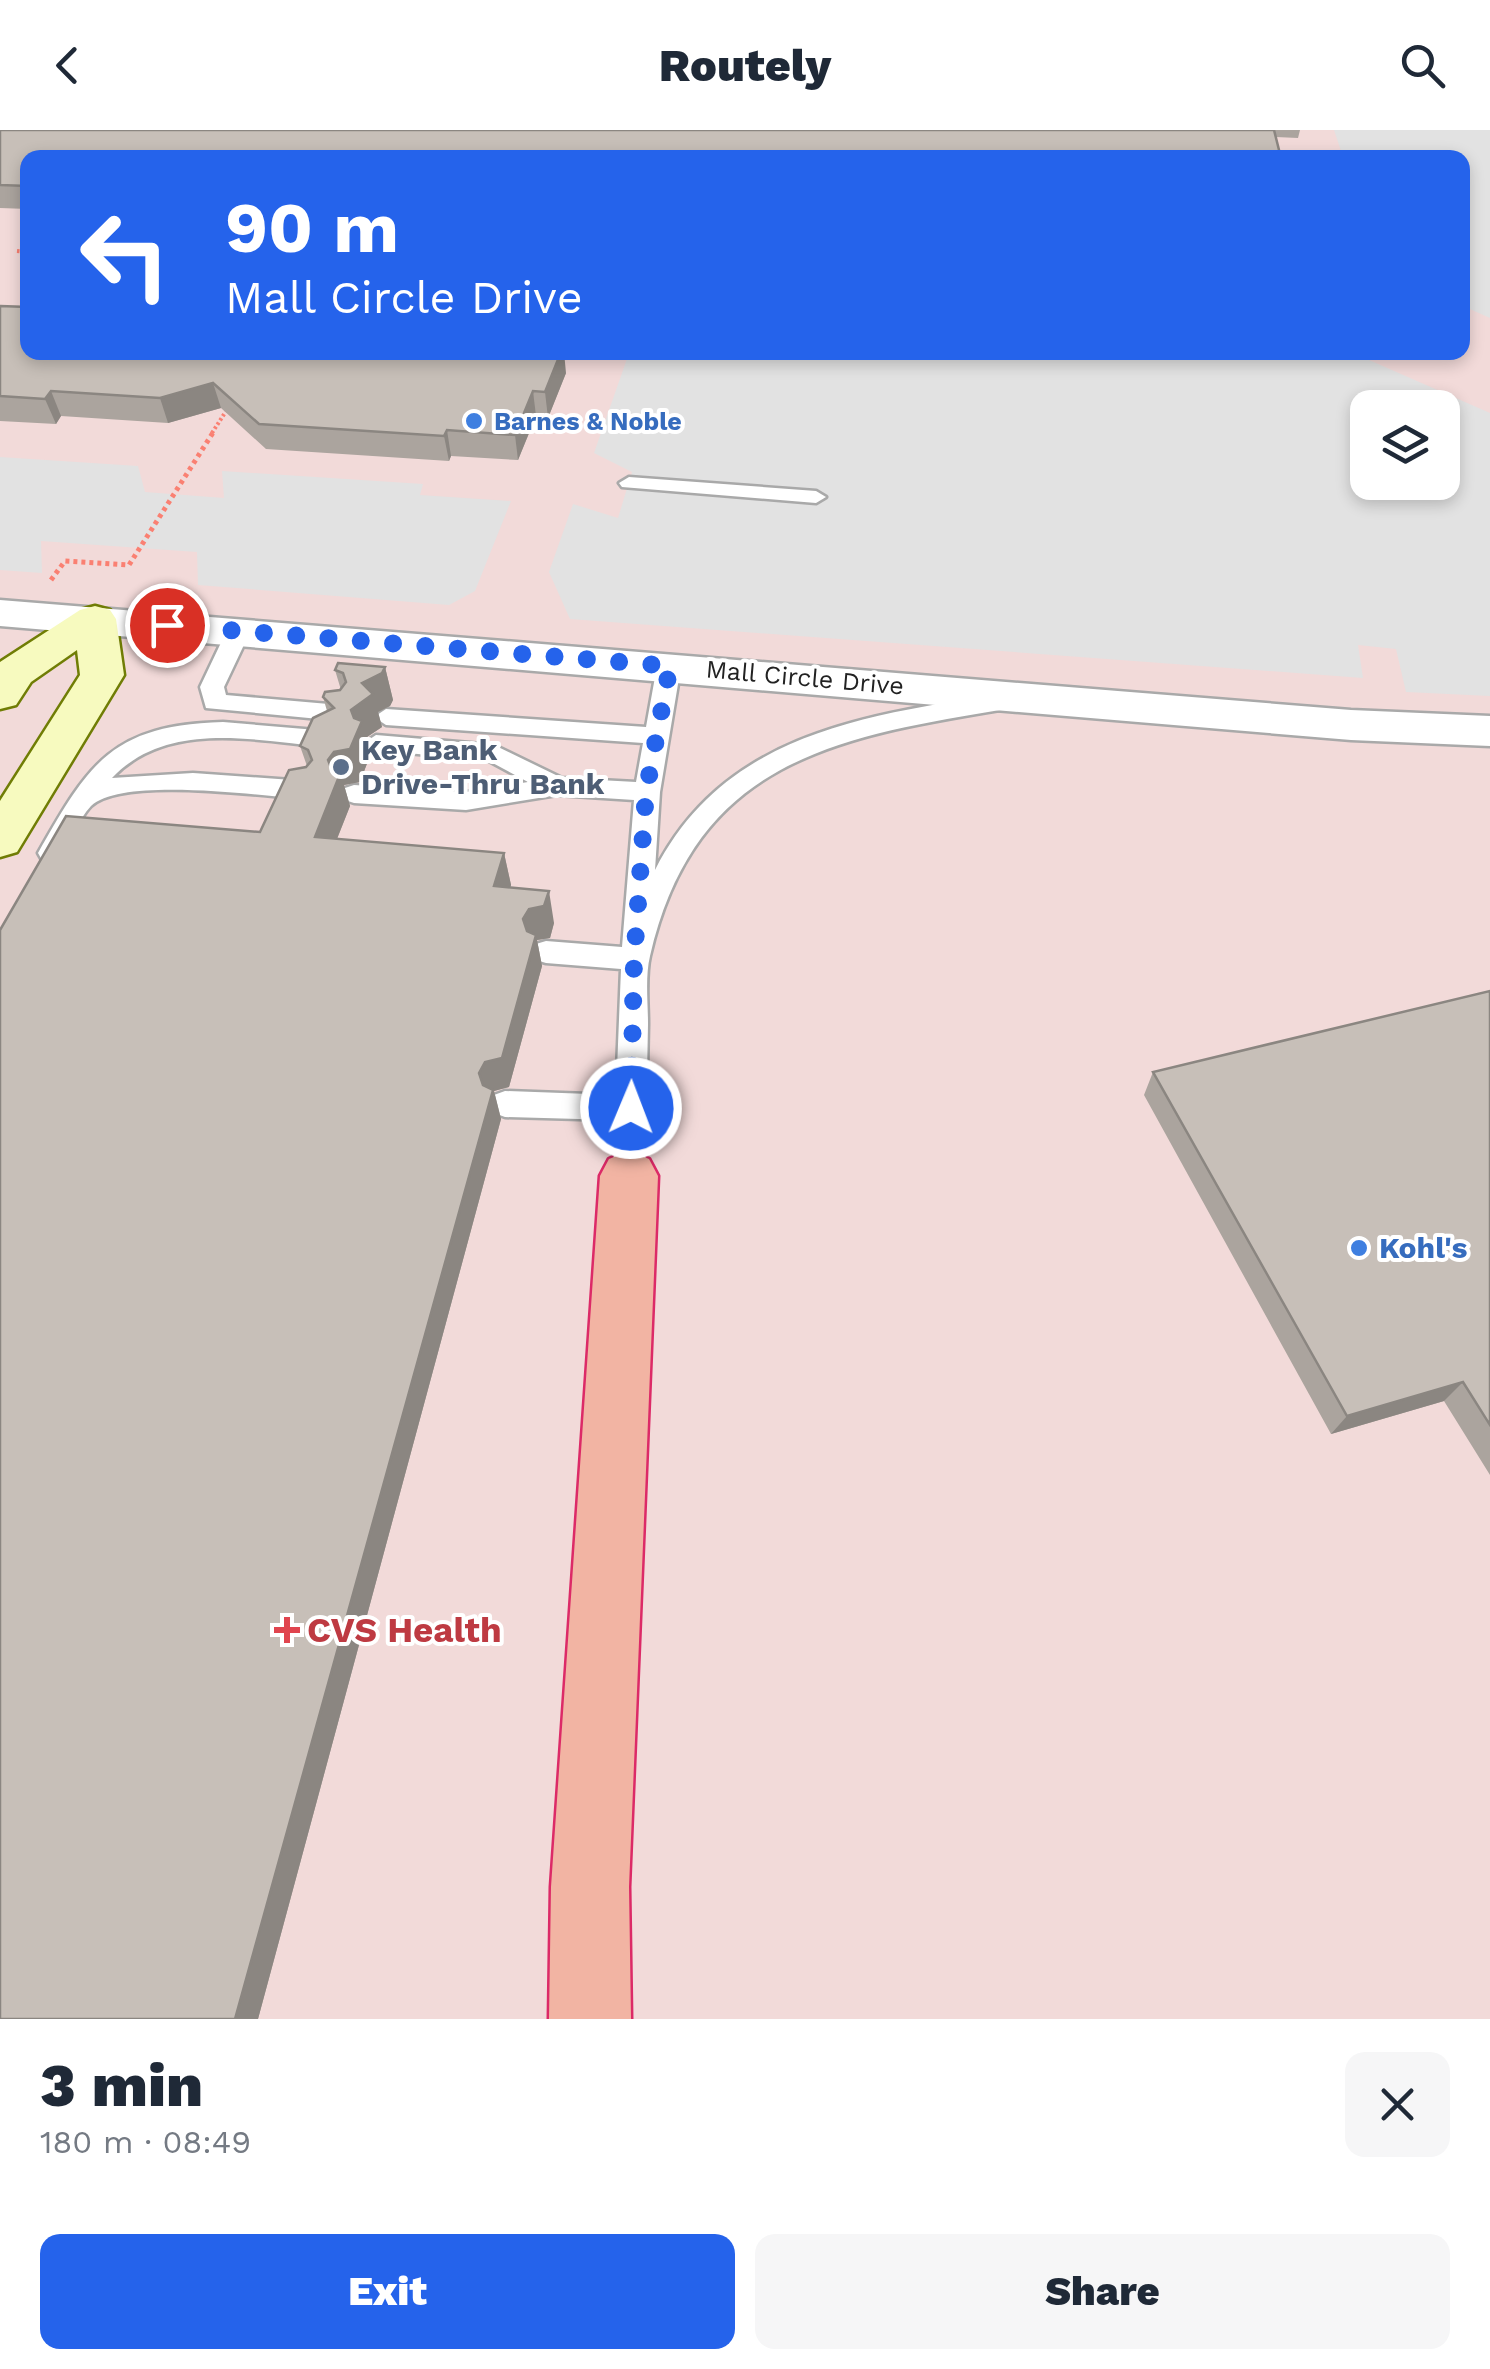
<!DOCTYPE html>
<meta charset="utf-8">
<style>
body{margin:0;font-family:"Work Sans",sans-serif;background:#f6f6f7;color:#1f2937;height:100vh;display:flex;flex-direction:column;font-size:38px;white-space:nowrap}
*{box-sizing:border-box;margin:0}
p{font-size:32px;color:#747a83}
.icon{flex:none;width:55px;height:55px;fill:none;stroke:currentColor;stroke-width:2;stroke-linecap:round;stroke-linejoin:round}
.map{position:relative;height:1889px;overflow:hidden}
.panel{display:flex;flex-direction:column;background:#fff;flex:1}
.panel>*{flex:none}
.hud{position:absolute;left:20px;top:20px;width:1450px;height:210px;border-radius:20px;box-shadow:0 5px 15px #0003;background:#2563eb;color:#fff;overflow:hidden}
.tools{position:absolute;left:1350px;top:260px;display:grid;gap:20px}
.tools a{display:grid;place-items:center;width:110px;height:110px;border-radius:20px;background:#fff;box-shadow:0 5px 15px #0003;font-size:50px}
.pin{position:absolute;display:grid;place-items:center;width:85px;height:85px;color:#fff;margin:-42px;border:5px solid #fff;border-radius:50%;box-shadow:0 2px 10px #0007}
.me{position:absolute;width:110px;margin:-55px;rotate:1deg;stroke-linejoin:round;filter:drop-shadow(0 0 8px #0008)}
.turn{display:flex;align-items:center;gap:35px;height:210px;padding:0 40px;font-size:45px}
.turn .icon{width:130px;height:130px;stroke-width:2.5}
.turn b{display:block;font-size:70px;line-height:85px}
.round{display:grid;place-items:center;flex:none;width:105px;height:105px;border-radius:20px;background:#f6f6f7}
.summary{display:flex;align-items:center;justify-content:space-between;height:170px;padding:0 40px}
h1{font-size:60px;font-weight:800;line-height:75px}
.action{display:flex;gap:20px;margin-top:auto;padding:20px 40px}
.action a{flex:1;height:115px;border-radius:20px;background:#2563eb;color:#fff;font-size:40px;font-weight:800;line-height:115px;text-align:center}
.action a+a{background:#f6f6f7;color:#1f2937}
header{display:flex;justify-content:space-between;align-items:center;height:130px;padding:0 40px;background:#fff;font-size:45px;font-weight:800}
.map>svg:first-child{display:block}
</style>
<header><svg class="icon" aria-label="back" viewBox="0 0 24 24"><path d="M15 5l-7 7 7 7"/></svg>Routely<svg class="icon" aria-label="search" viewBox="0 0 24 24"><circle cx="10" cy="10" r="6"/><path d="M15 15l6 6"/></svg></header>
<div class="map">
<svg width="1490" height="1889" viewBox="0 0 1490 1889">
<rect width="100%" height="100%" fill="#f2efe9"/>
<path fill="#f2dad9" fill-rule="evenodd" d="M0,0h1490v1889h-1490zM28,28h1434v194h-1434zM1368,278h74v74h-74z"/>
<g fill="#e2e2e2" fill-rule="evenodd">
<path d="M1334,0h156v188l-27,-12 -1,-148 -119,-1z"/>
<path d="M629,223h724l137,60v283l-84,-4 -10,-43 -38,-4 5,33 -793,-59 -21,-47 24,-68 45,14 14,-46 -38,-19zM1368,278h74v74h-74z"/>
<path d="M0,327l138,9 7,26 79,6 -2,-27 201,13 -3,11 91,6 -36,90 -26,14 -251,-20 -1,-33 -156,-11 1,32 -42,-3z"/>
</g>
<g fill="none" stroke-linecap="round" stroke-linejoin="round">
<defs>
<g id="service">
<path d="M629,347l187,14 10,6 -10,6 -194,-16 -3,-4z"/>
<path d="M239,493l12,7 -27,57 2,8 114,10 9,2 3,6 -3,6 -9,2 -134,-13 -6,-21 27,-57z"/>
<path d="M669,528l12,8 -21,126 -5,78c70,-138 213,-155 351,-177l12,8 -12,8c-171,28 -311,52 -356,247 -5,21 -2,47 -2,68 -1,51 -2,101 -3,152l-5,10 -11,3 -11,-3 -5,-10 2,-56 -110,-3 -11,-4 -4,-9 4,-9 11,-4 111,4 5,-126 -75,-6 -10,-3 -4,-8 4,-8 10,-3 76,6 12,-147 -77,-5 -91,15 -112,-7 -9,-3 -4,-6 4,-6 9,-3 112,7 62,-10 -39,-21 -122,-12 -3,-6 12,-8 118,10 68,33 74,4 7,-39 -257,-18 -12,-8 12,-8 260,18 11,-61z"/>
<path d="M223,592l105,9 12,8 -12,8c-72,-6 -160,-28 -216,31l81,-5 113,8 9,3 4,6 -4,6 -9,3c-44,-3 -184,-23 -215,7 -13,13 -21,38 -31,54h-18l-4,-7c51,-90 74,-128 185,-131z"/>
</g>
<path id="tertiary" d="M0,470l1351,110 139,6v30l-139,-6 -1351,-114z"/>
<path id="secondary" d="M95,476l15,4 6,9 8,56 -107,177 -17,5v-56l80,-126 -3,-25 -46,32 -15,23 -16,4v-47l80,-52z"/>
<path id="trunk" d="M629,1021l20,8 9,17 -29,711 2,132h-82l2,-132 49,-711 9,-17z"/>
</defs>
<use href="#service" stroke="#a9a9a9" stroke-width="5"/>
<use href="#tertiary" stroke="#a9a9a9" stroke-width="5"/>
<use href="#secondary" stroke="#707d05" stroke-width="5"/>
<use href="#trunk" stroke="#dc2a67" stroke-width="5"/>
<g stroke="#fa8072" stroke-width="4" stroke-dasharray="2.5 2.5" stroke-linecap="butt">
<path d="M17,121l11,1"/>
<path d="M212,303l16,-25"/>
</g>
<path stroke="#fa8072" stroke-width="5" stroke-dasharray="4 4" stroke-linecap="butt" d="M51,450l14,-19 64,4 85,-134"/>
<use href="#service" fill="#fff" fill-rule="evenodd"/>
<use href="#tertiary" fill="#fff" fill-rule="evenodd"/>
<use href="#secondary" fill="#f7fabf" fill-rule="evenodd"/>
<use href="#trunk" fill="#f2b4a3" fill-rule="evenodd"/>
</g>
<g fill="#aba49e">
<path d="M0,0h1300l-2,8 -22,-1 -1248,21v51l-28,-1z"/>
<path d="M0,176l566,67 -18,45 -12,-2 -18,44 -67,-4 -2,5 -183,-12 -45,-41 -53,15 -107,-7 -5,8 -56,-3z"/>
<path d="M385,537l8,33 -3,6 -12,6 4,15 -15,10 4,16 -11,29 -16,3 6,21 -13,33 167,14 7,32 -1,3 44,35 -4,15 -13,2 5,26 -33,121 -15,4 7,28 -243,900h-258l260,-1187 47,-66 -7,-20 27,-35 -4,-14 18,-7 -6,-20z"/>
<path d="M1490,861v484l-46,-74 -113,33 -187,-339 9,-23z"/>
</g>
<g fill="#8b8681">
<path d="M551,222h13l2,21 -18,45 -3,-26z"/>
<path d="M213,253l8,25 -53,15 -8,-25z"/>
<path d="M51,261l10,25 -5,8 -11,-25z"/>
<path d="M533,261l3,25 -18,44 -3,-25z"/>
<path d="M447,300l4,26 -2,5 -5,-25z"/>
<path d="M385,537l8,33 -3,6 -12,6 4,15 -15,10 4,16 -11,29 -16,3 6,21 -25,63 -10,-32 13,-77 34,-77z"/>
<path d="M504,723l7,32 -11,33 -6,-32z"/>
<path d="M549,761l5,32 -4,15 -13,2 5,26 -33,121 -15,4 7,28 -243,900h-23l252,-917 -8,-29 50,-123 -6,-31 6,-10z"/>
<path d="M1463,1252l-19,19 -113,33 16,-18z"/>
</g>
<g fill="#c7bfb8" stroke="#8b8681" stroke-width="2.5">
<path d="M0,0h1274l7,28h-1253v28l-28,-1z"/>
<path d="M0,176l28,1v45h533l-16,40 -12,-1 -18,44 -68,-5 -3,6 -185,-12 -46,-41 -53,15 -109,-7 -6,8 -45,-3z"/>
<path d="M338,533l47,4 -3,6 -20,10 11,11 -22,16 3,8 8,3 -12,28 -16,3 -6,8 4,10 8,4 -25,63 189,16 -10,33 55,5 -5,15 -15,3 -6,10 4,12 9,4 -34,123 -17,4 -6,11 4,12 10,5 -258,929h-235v-1089l66,-114 194,16 29,-62 17,-3 6,-7 -4,-10 -8,-4 13,-28 21,-10 -11,-11 2,-5 15,-2 6,-8 -3,-9 -8,-3z"/>
<path d="M1490,861v434l-27,-43 -116,34 -194,-344z"/>
</g>
<g fill="none" stroke-linecap="round" stroke-linejoin="round">
<path stroke="#2563eb" stroke-width="18" stroke-dasharray="0 32.4" d="M167,495l503,41 -24,126 -12,168 -3,148"/>
</g>
<g fill="#3f7fe0" stroke="#fff" stroke-width="4">
<circle cx="474" cy="291" r="10"/>
<circle cx="1359" cy="1118" r="10"/>
</g>
<circle fill="#5c6f8a" stroke="#fff" stroke-width="4" cx="341" cy="637" r="10"/>
<path fill="#e0444e" stroke="#fff" stroke-width="4" d="M282 1485h10v10h10v10h-10v10h-10v-10h-10v-10h10z"/>
<g text-anchor="middle" stroke-width="8" stroke-linejoin="round" paint-order="stroke">
<g font-size="25" font-weight="bold" fill="#366cbe" stroke="#fff" text-anchor="start">
<text x="494" y="300">Barnes &amp; Noble</text>
</g>
<g font-size="25" fill="#222" stroke="#fff">
<text transform="translate(805 547) rotate(5)" y="9">Mall Circle Drive</text>
</g>
<g font-size="30" font-weight="bold" fill="#4e5e75" stroke="#fff" text-anchor="start">
<text x="361" y="630">Key Bank<tspan x="361" dy="34">Drive-Thru Bank</tspan></text>
</g>
<g font-size="30" font-weight="bold" fill="#366cbe" stroke="#fff" text-anchor="start">
<text x="1379" y="1128">Kohl's</text>
</g>
<g font-size="35" font-weight="bold" fill="#be3a42" stroke="#fff" text-anchor="start">
<text x="307" y="1512">CVS Health</text>
</g>
</g>
</svg>
<div class="tools">
<a><svg class="icon" aria-label="layers" viewBox="0 0 24 24"><path d="M12 4l9 5-9 5-9-5zM3 14l9 5 9-5"/></svg></a>
</div>
<div class="pin" style="left:167px;top:495px;background:#d93025"><svg class="icon" aria-label="arrive" viewBox="0 0 24 24"><path d="M6 21V4h12l-3 4 3 4H6"/></svg></div>
<svg class="me" style="left:631px;top:978px" viewBox="-20 -20 40 40"><circle r="17" fill="#2563eb" stroke="#fff" stroke-width="3"/><path d="M0-11L8 9 0 5-8 9z" fill="#fff"/></svg>
<div class="hud">
<div class="turn"><svg class="icon" aria-label="left" viewBox="0 0 24 24"><path d="M17 20v-9H6M10 6l-5 5 5 5"/></svg><div><b>90 m</b>Mall Circle Drive</div></div>
</div>
</div>
<section class="panel">
<div class="summary"><div><h1>3 min</h1><p>180 m · 08:49</p></div><a class="round"><svg class="icon" aria-label="close" viewBox="0 0 24 24"><path d="M6 6l12 12M18 6L6 18"/></svg></a></div>
<div class="action"><a>Exit</a><a>Share</a></div>
</section>
